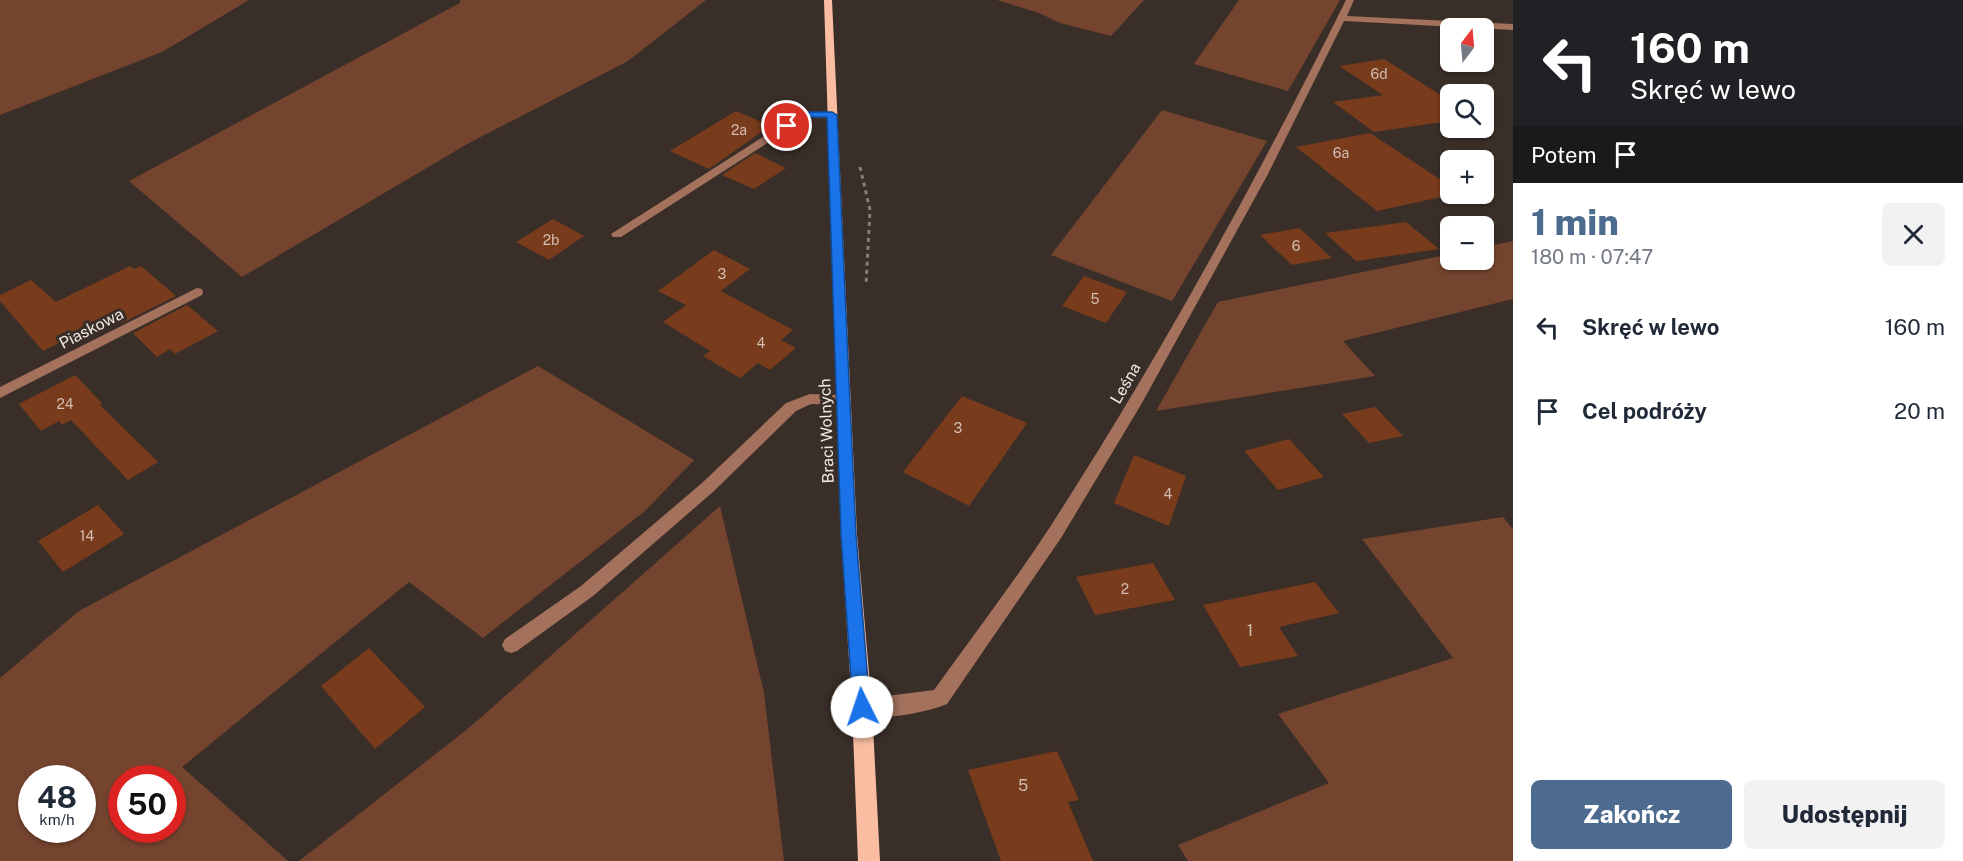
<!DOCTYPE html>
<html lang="pl">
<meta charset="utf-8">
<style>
body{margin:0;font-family:"Public Sans",sans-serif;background:#f2f2f3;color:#1f2937;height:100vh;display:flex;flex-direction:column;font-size:22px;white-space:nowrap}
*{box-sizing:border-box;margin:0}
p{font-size:20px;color:#747a83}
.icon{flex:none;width:33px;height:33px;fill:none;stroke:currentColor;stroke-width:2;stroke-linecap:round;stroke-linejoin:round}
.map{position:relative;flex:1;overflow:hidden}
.drawer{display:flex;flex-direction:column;background:#fff;width:450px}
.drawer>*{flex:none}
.hud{background:#202124;color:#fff;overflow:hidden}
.needle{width:39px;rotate:16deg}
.buttons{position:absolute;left:1440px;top:18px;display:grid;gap:12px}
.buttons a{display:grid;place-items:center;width:54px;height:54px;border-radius:9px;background:#fff;box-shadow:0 2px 4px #0004;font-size:30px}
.speed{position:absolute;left:18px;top:765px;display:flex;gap:12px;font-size:30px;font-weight:700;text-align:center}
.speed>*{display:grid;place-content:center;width:78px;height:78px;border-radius:50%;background:#fff;box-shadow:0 2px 4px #0004;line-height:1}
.speed small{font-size:15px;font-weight:400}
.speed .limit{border:9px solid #d22;background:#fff;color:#111}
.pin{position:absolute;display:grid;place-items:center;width:51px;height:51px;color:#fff;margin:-26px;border:3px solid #fff;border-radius:50%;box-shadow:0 2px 6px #0007}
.me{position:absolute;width:66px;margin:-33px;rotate:356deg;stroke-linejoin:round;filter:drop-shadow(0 0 4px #0008)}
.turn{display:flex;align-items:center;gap:21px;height:126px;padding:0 18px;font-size:27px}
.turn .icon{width:78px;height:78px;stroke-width:2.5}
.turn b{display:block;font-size:42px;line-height:51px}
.then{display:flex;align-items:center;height:57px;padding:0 18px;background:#0003;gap:12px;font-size:22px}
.round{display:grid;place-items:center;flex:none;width:63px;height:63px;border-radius:9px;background:#f2f2f3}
.head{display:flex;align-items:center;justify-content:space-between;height:102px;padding:0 18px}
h1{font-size:36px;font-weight:800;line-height:45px;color:#4d6b8f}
.cta{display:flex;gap:12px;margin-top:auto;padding:12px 18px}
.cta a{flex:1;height:69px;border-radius:9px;background:#4d6b8f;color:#fff;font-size:24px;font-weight:800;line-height:69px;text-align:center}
.cta a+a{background:#f2f2f3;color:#1f2937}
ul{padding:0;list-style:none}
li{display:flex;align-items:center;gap:18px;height:84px;padding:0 18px}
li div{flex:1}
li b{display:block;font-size:22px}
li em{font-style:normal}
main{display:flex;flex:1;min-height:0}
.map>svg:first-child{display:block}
</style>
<main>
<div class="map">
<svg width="1513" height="861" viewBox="0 0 1513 861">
<rect width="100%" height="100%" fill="#3a2e28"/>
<g fill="#74442e" fill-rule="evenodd">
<path d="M0,0h249l-87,52 -162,63z"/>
<path d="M460,0h246l-78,61 -159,82 -227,134 -113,-96 331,-178z"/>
<path d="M997,0h147l-33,36 -51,-13 -21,-10z"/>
<path d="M1239,0h101l-52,91 -94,-27z"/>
<path d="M1162,110l105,31 -95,160 -121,-46z"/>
<path d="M1513,241v58l-170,42 32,35 -219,35 62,-109 232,-48v6h34v-13z"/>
<path d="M538,366l156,94 -49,51 -162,127 -74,-56 -227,185 106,94h-288v-183l79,-67zM82,778v52h-50v-52zM172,778v52h-50v-52z"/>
<path d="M720,506l44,187 20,168h-485l171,-134z"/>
<path d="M1503,517l10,12v332h-325l-10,-16 151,-62 -51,-69 175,-56 -91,-119z"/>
</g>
<g fill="#783b1c">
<path d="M1384,59l66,42v20l-76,11 -41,-30 50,-7 -44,-29z"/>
<path d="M736,111l34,15 -61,43 -39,-18z"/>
<path d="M1370,133l80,53v8h5l-78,17 -81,-64z"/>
<path d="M755,153l31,15 -32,21 -32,-14z"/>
<path d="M553,219l31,17 -35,24 -33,-18z"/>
<path d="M1406,222l33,27 -83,12 -31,-28z"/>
<path d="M1299,228l33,30 -40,7 -32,-30z"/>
<path d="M714,250l36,19 -29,22 72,39 -12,10 15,8 -26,22 -12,-7 -18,15 -37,-22 7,-5 -47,-29 23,-17 -28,-14z"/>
<path d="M130,266l4,3 7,-3 35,30 -54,27 -8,-8 -71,36 -43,-50v-6l31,-15 25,22z"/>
<path d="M1084,276l43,16 -21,31 -44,-17z"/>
<path d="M187,305l31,26 -43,23 -5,-5 -13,8 -24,-24z"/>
<path d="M75,375l27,28 -2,2 58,57 -30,18 -57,-60 -9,5 -3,-4 -18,10 -22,-27z"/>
<path d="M962,396l65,27 -58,83 -66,-34z"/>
<path d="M1375,407l28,29 -34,7 -27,-29z"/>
<path d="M1289,439l35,38 -46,13 -34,-39z"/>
<path d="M1134,455l52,21 -17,50 -55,-23z"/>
<path d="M98,505l26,29 -61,38 -25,-31z"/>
<path d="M1153,563l22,37 -80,15 -19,-38z"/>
<path d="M1315,582l24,31 -60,14 19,29 -58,11 -37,-62z"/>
<path d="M369,648l56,59 -50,42 -54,-63z"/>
<path d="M1057,751l22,49 -11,2 25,59h-92l-33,-91z"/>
</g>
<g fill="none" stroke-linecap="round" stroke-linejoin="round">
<path stroke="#897f79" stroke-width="3" stroke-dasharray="4 4" stroke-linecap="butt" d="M860,167l10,43 -4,74"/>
<g fill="#a3715c" fill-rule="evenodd">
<path d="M1346,0h8l-7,16 166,8v6l-169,-9 -77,155 -125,227 -81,135 -114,166c-21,9 -71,18 -92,10l-3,-7 3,-7 79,-10c39,-54 80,-108 116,-163 109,-169 207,-347 296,-527z"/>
<path d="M802,112h30l5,3 -5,3 -24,-1 -187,120h-8l-2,-3z"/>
<path d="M197,288l5,1 1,3 -1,3 -202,103v-11z"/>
<path d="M810,394l33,1 7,5 -7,5 -32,-1 -15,7 -82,80 -121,105 -76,55 -6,2 -6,-2 -3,-6 3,-6 76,-53 121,-103 84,-80z"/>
</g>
<path fill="#fabda2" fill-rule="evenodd" d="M824,0h8l25,535 15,172 8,154h-22l-6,-154 -11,-172z"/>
</g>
<path fill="#1a73e8" stroke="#114b97" stroke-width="1.5" d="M806,112h26l5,3 19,420 14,172 -2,6 -6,3 -6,-3 -3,-6 -12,-172 -14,-418h-19l-18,11 -8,-2z"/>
<g text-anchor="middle" stroke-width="6" stroke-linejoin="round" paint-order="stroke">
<g font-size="14" fill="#d3beb3">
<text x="1379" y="79">6d</text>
<text x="739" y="135">2a</text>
<text x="1341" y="158">6a</text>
<text x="551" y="245">2b</text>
<text x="1296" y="251">6</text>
<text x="722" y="279">3</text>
<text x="1095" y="304">5</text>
<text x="761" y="348">4</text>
<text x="65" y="409">24</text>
<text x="958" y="433">3</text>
<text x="1168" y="499">4</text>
<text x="87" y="541">14</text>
<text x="1125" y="594">2</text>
</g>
<g font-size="16" fill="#f1e9e5" stroke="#3a2e28">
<text transform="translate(91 328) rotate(-27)" y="6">Piaskowa</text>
<text transform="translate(1125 383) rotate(-60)" y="6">Leśna</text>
<text transform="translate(826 431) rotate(-92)" y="6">Braci Wolnych</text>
</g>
<g font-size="16" fill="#d3beb3">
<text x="1250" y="636">1</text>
<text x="1023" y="791">5</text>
</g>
</g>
</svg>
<div class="buttons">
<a><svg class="needle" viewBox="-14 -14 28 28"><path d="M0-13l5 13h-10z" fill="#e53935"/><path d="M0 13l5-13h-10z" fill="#747a83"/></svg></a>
<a><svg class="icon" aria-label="search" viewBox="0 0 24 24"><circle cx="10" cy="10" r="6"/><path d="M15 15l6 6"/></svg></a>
<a>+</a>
<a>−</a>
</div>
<div class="speed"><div>48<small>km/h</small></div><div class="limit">50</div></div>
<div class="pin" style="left:787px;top:126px;background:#d93025"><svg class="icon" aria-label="arrive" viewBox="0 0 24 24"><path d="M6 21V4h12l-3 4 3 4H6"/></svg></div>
<svg class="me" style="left:862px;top:707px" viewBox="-20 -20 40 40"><circle r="19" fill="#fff"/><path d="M0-13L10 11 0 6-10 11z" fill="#1a73e8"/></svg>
</div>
<section class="drawer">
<div class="hud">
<div class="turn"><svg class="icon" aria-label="left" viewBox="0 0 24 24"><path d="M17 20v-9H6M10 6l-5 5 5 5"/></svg><div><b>160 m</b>Skręć w lewo</div></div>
<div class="then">Potem<svg class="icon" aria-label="arrive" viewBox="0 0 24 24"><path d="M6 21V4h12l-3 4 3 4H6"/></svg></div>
</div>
<div class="head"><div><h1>1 min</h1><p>180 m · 07:47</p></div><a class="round"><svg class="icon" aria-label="close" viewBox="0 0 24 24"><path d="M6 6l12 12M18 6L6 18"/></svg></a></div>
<ul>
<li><svg class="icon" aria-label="left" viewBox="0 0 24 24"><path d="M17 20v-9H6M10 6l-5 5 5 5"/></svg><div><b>Skręć w lewo</b></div><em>160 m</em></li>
<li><svg class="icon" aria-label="arrive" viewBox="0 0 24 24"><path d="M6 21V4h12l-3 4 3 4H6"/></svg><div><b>Cel podróży</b></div><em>20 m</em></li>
</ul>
<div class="cta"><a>Zakończ</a><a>Udostępnij</a></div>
</section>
</main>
